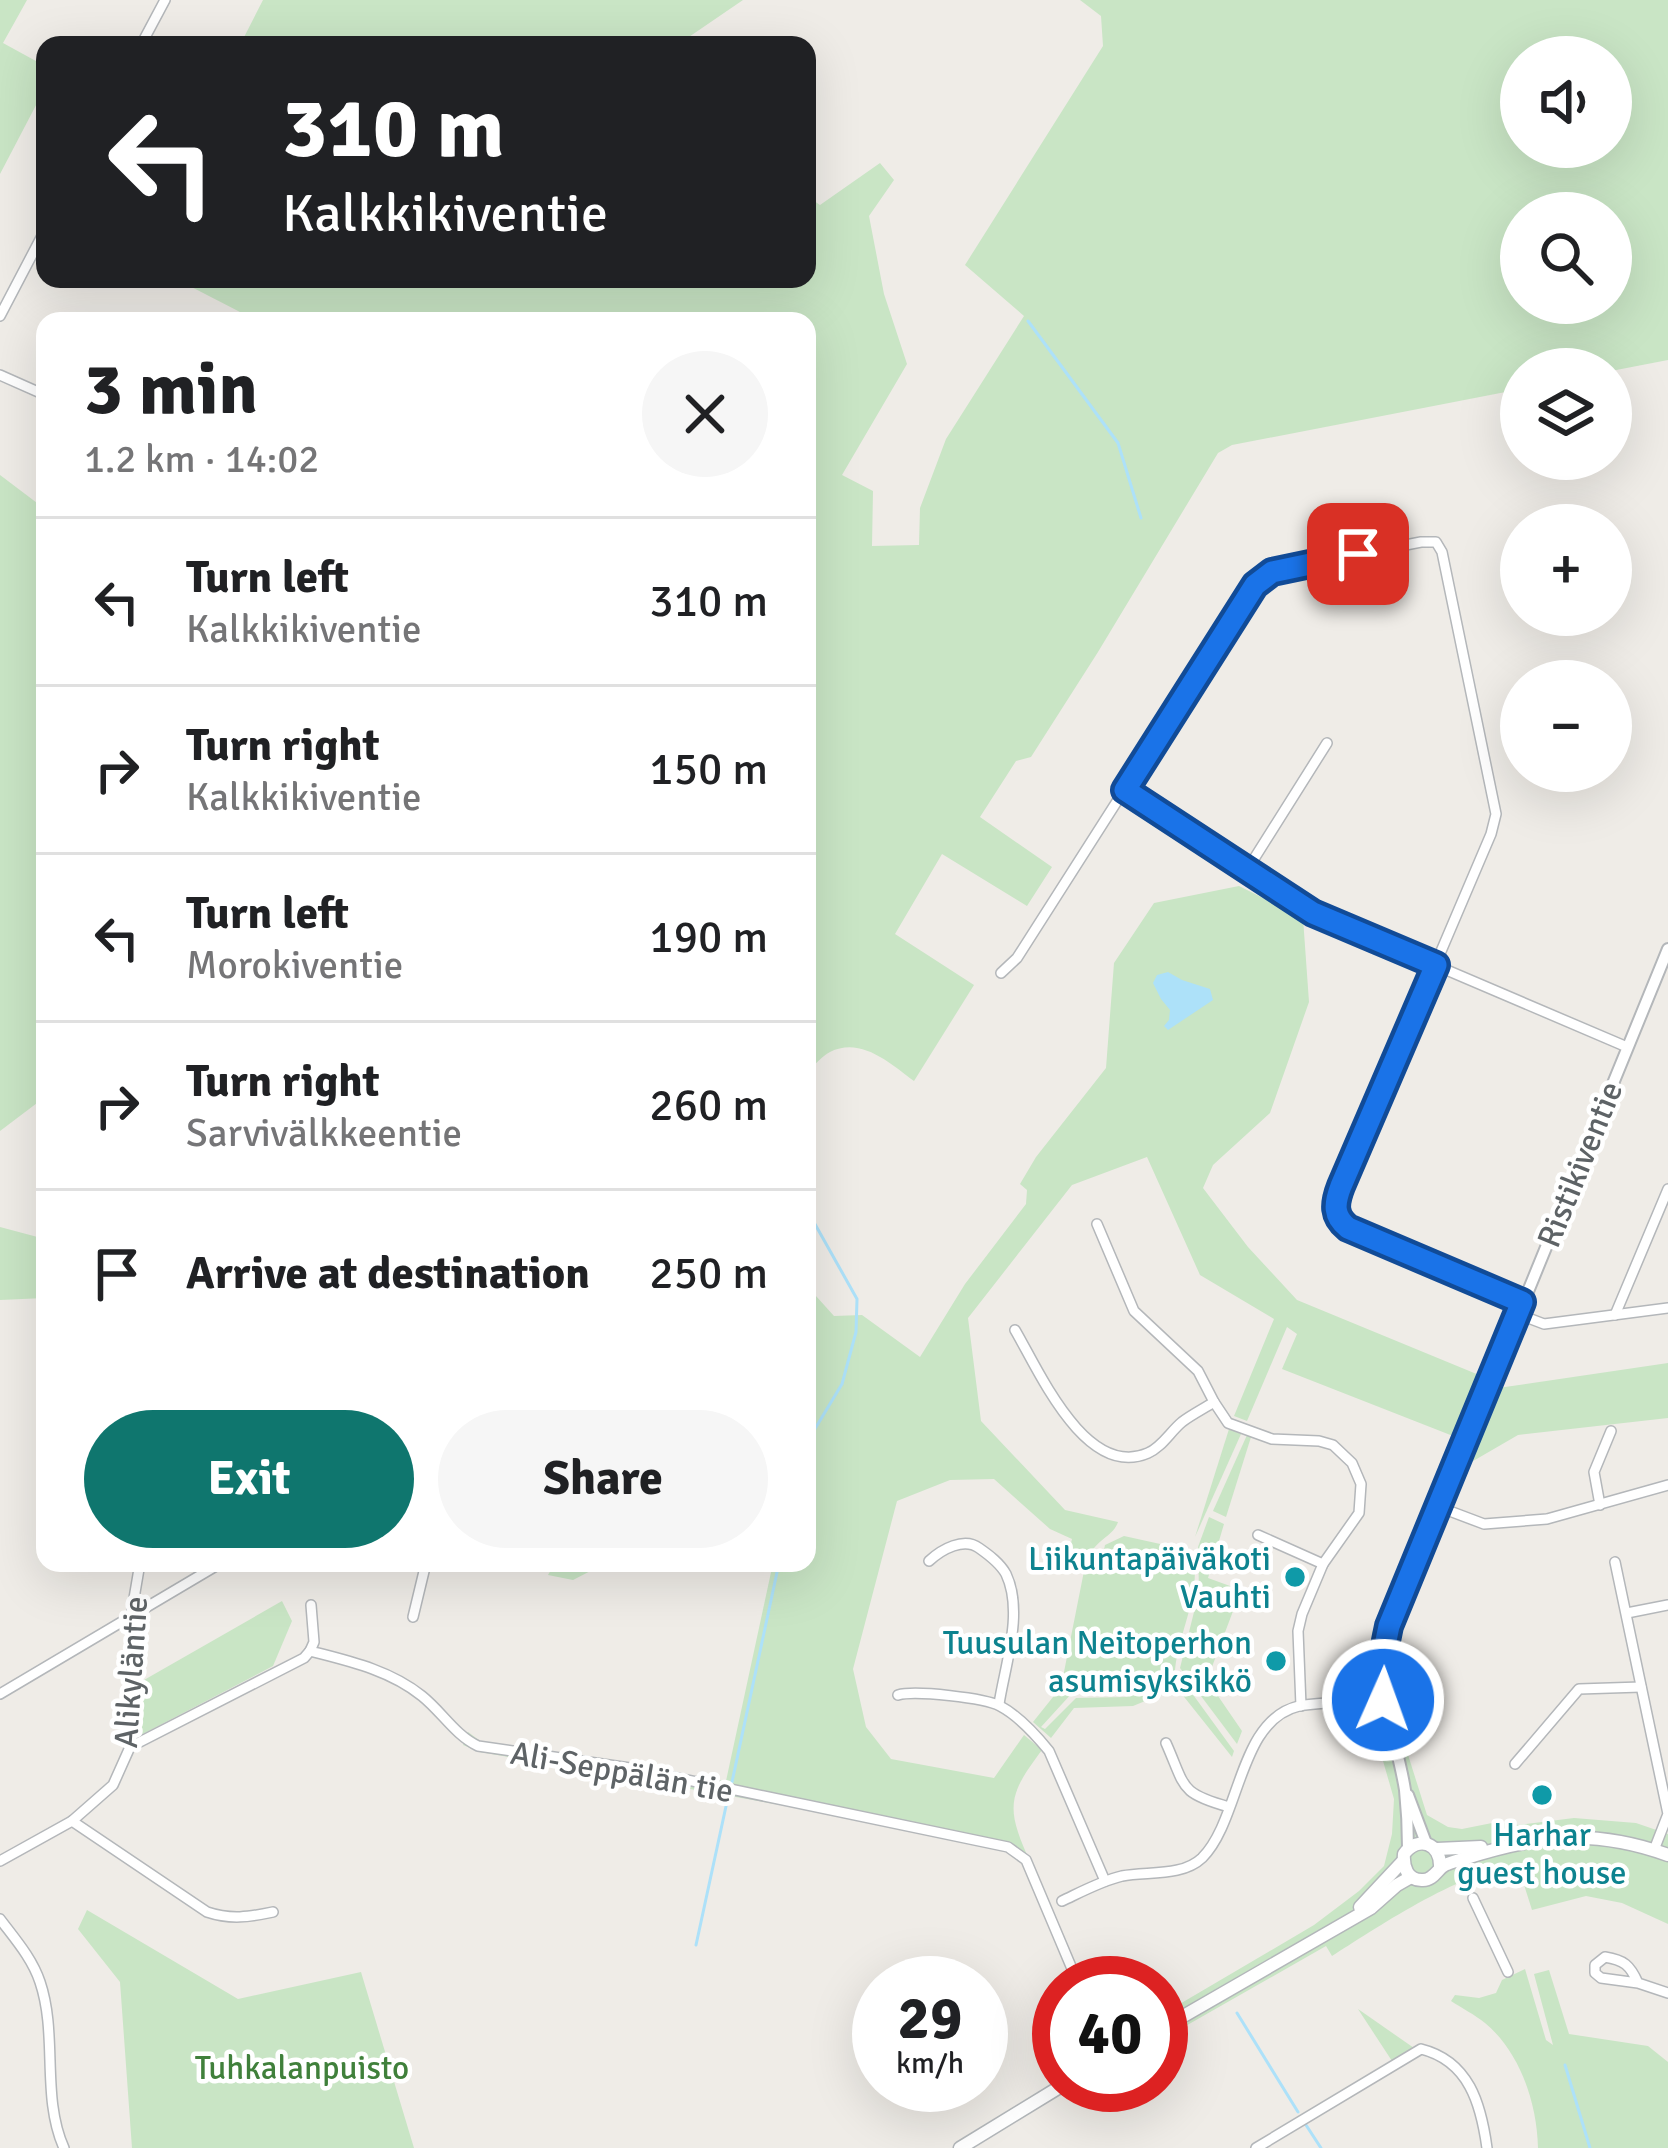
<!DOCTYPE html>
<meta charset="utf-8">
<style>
body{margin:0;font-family:Signika,sans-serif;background:#f6f6f6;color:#202124;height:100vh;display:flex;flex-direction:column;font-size:45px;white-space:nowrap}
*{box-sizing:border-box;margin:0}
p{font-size:39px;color:#757577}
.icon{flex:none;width:66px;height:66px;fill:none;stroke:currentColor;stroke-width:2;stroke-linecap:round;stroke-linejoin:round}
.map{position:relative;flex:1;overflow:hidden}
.details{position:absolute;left:36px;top:312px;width:780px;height:1260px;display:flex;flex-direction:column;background:#fff;border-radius:24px;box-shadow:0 12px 48px #0002}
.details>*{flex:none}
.top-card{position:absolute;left:36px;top:36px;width:780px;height:252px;border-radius:24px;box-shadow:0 12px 48px #0002;background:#202124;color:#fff;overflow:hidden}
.controls{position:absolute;left:1500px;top:36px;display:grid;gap:24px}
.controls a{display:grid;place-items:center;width:132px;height:132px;border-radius:50%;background:#fff;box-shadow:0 12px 48px #0002;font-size:60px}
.speed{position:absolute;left:852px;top:1956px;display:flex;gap:24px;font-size:60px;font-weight:700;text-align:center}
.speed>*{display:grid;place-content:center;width:156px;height:156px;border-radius:50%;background:#fff;box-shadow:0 12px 48px #0002;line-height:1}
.speed small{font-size:30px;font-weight:400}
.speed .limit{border:18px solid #d22;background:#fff;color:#111}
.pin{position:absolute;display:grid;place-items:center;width:102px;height:102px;color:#fff;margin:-51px;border-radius:24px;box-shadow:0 6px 18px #0006}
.me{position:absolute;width:132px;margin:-66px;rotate:2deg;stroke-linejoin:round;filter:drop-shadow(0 0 9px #0008)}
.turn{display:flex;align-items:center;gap:42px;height:252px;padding:0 48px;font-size:54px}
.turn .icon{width:156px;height:156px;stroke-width:2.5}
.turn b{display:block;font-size:84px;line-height:102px}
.round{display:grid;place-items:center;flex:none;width:126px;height:126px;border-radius:63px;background:#f6f6f6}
.overview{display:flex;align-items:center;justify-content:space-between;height:204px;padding:0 48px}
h1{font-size:72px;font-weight:800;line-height:90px}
.cta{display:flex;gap:24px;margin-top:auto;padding:24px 48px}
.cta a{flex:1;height:138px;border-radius:72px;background:#0f766e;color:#fff;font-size:48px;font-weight:800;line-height:138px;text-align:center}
.cta a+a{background:#f6f6f6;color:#202124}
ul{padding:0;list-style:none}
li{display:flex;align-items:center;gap:36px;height:168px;padding:0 48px;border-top:3px solid #e0e0e0}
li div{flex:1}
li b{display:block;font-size:45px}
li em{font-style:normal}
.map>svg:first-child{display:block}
</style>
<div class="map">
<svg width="1668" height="2148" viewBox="0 0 1668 2148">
<rect width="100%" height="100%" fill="#efece7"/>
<g fill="#c9e5c5" fill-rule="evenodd">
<path d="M0,0h27l-24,43 42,23v22l-45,86z"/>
<path d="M263,0h480l-60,41 2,4h-445z"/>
<path d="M1080,0h588v360l-57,11v-2h-90v20l-289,56 -14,8 -120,199 -67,105 -15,4 -36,56 72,50 -25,39 -85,-52 -47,80 79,51 -60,96c-23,-17 -53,-45 -84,-29 -8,4 -16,14 -23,20v-751h-571l4,-9 -64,-33h631v-83l13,9 60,-42 14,17 -25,36 15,78 23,70 -65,111 31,16 -1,55 47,-1 1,-37 26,-69 78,-123 -59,-51 138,-219 -2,-30zM1521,57h90v90h-90zM1521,213h90v90h-90z"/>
<path d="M0,475l45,34v588l-45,34z"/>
<path d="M1239,886l64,32 6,84 -39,111 -57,52 -10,23 45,59 49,53 182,75 19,13 170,-25v55l-150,17 -50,29 -73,177 -4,32 1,31 35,111 21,12 14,2 35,-7 22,3 55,-7 62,5 32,11v90l-46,-21 -36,-7 -54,14 -13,-41c-46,-7 -147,62 -187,87l-6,-10 -165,94v-25l153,-90 45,-34 25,-25 8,-32 2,-35 -26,-90 4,-76 81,-197 -171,-67 15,-35 -10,-7 -40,94 -13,-5 40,-97 -74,-44 -53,-118 -75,28 -104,133 13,103 84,89 53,12c-5,15 -22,17 -29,35l7,-5 7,2 2,-9 19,-9 68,15c11,40 -13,79 -17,119l-46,23 -56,-1 -32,35 4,2 31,-31 50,-1 52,-23 56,77 -2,6 -55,-69 -44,18 -59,2 -23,30 -18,-16 28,-35 25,-126 -17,-10 3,-12 -22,-10 -56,-50 -44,1 -53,21 -44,168 13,58 25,32 103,19 30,-43 18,15c-32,43 -37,55 -15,105l-189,-40 -358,-63 -17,-7 5,-13 15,11 243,38 47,-218h34v-277l27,30 28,-1 58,42 45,-73 61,-80 1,-14 -7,-6 16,-27 70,-89 8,-105 40,-60z"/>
<path d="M0,1227l45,12v59l-45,2z"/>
<path d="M1229,1429l12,5 -46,103z"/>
<path d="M1247,1435l4,2 -25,80 -13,-6z"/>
<path d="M1209,1517l15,7 -16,54 33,12 -34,90 35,51 -5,13 -57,-76 19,-76 -1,-45z"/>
<path d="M555,1563h51l-33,17 -25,-5z"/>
<path d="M282,1601l10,20 -19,45 -136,71v-53z"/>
<path d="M87,1910l151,89 123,-27 53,176h-282l-12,-166 -42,-53z"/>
<path d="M1525,1969l21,71 7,5 -19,-71 15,-4 20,64 79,12 20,16v86h-130c-1,-45 -18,-96 -53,-125 -10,-8 -23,-15 -34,-22l4,-6 24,3 17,-5 6,-13z"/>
<path d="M1358,2009l56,39 -22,13z"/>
</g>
<path fill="#ade1f9" d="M1168,972l14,8 28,9 3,11 -45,30 -4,-4 5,-6 1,-10 -9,-11 -8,-16 4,-8z"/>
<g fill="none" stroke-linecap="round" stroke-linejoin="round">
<g stroke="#ade1f9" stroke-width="3">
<path d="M1028,321l90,122 23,75"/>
<path d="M807,1185l4,32 46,82 -1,33 -14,52 -35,58"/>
<path d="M732,1782l47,-219"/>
<path d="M696,1945l32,-148"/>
<path d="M1237,2013l61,99"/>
<path d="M1565,2065l25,83"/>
<path d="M1306,2125l15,23"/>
</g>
<defs>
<g id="minor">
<path d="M141,45l24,-45"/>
<path d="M0,316l45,-86"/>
<path d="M0,375l45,20"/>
<path d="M1125,790l188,123 314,134"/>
<path d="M1247,870l80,-127"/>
<path d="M1001,973l16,-15 238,-373 17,-14 149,-29h15l6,10 54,262 -5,20 -150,352c-7,18 -8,30 7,42l174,74"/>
<path d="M1097,1224l37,87 64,60 16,31 14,21 44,16 47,2 14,4 19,18 9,21 -2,29 -36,51 -21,50 -4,17 3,75"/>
<path d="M1518,1314l26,10 124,-16"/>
<path d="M1615,1315l53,-126"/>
<path d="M1015,1330c24,41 71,150 133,123 14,-6 22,-21 34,-31 9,-7 21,-13 32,-20"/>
<path d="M1600,1505l-6,-33 17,-41"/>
<path d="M1439,1507l45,17 63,-5 121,-34"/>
<path d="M1258,1535l65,29"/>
<path d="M929,1561c13,-12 35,-24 50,-13 10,7 21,15 27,26 18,38 -1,91 -7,130"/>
<path d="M1615,1562l53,252 -14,36"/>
<path d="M1627,1613l41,-8"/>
<path d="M413,1617l13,-54"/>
<path d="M310,1651c39,10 80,19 112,45 20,16 33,39 56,50l152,22 378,79 18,13 52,123"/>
<path d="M310,1651l4,-9 -3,-37"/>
<path d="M0,1694l221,-131"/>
<path d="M898,1695c17,-5 87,3 102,11 19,10 36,29 49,45l56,130"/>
<path d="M1166,1743c20,45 13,50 63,64"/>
<path d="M130,1747l174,-89 6,-7"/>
<path d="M1515,1764l64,-75 62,-2"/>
<path d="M72,1821l135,91c24,8 42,5 66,0"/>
<path d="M0,1861l72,-40 41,-36 17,-38 1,-131 9,-53"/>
<path d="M1473,1898l35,74"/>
<path d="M1062,1901c19,-9 39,-20 60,-25 25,-5 60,1 80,-18 39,-39 36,-138 97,-152 27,-5 56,-2 84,-6"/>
<path d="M0,1919c15,20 32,39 40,63 18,53 1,115 24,166"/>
<path d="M1638,1983c-8,-18 -14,-23 -33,-26l-10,8v8l6,5 37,5 30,10"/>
<path d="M1256,2148l165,-99c48,12 60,55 66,99"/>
</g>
<g id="tertiary">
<path d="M1408,1795l18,48"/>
<path d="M1408,1848c0,-19 -1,-39 -3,-58 -8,-51 -28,-90 -22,-144l285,-697"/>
</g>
<g id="secondary">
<path d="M1437,1849l44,-2"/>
<path d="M1440,1867c1,-24 -22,-32 -36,-13 -1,12 3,27 19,26 11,0 14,-11 22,-15 1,-1 17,-6 18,-6 74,-24 131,-31 205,-4"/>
<path d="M1360,1907l43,-46"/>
<path d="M1161,2029l210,-121 26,-23 14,-8"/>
<path d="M960,2148l103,-63"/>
</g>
</defs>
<use href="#minor" stroke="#b4b7ba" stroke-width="12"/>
<use href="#tertiary" stroke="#b4b7ba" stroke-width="14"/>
<use href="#secondary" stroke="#b3b7ba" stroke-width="15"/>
<use href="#minor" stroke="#fff" stroke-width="9"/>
<use href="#tertiary" stroke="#fff" stroke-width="10"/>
<use href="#secondary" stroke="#fff" stroke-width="12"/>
</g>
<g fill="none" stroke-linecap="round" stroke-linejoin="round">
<defs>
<path id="route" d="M1358,554l-86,18 -17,13 -130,205 188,123 123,52 -95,221c-7,18 -8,30 7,42l174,74 -133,324 -8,39 2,35"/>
</defs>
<use href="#route" stroke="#114b97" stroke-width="30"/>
<use href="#route" stroke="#1a73e8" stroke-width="21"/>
</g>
<g fill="#0f9aa8" stroke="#fff" stroke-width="4.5">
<circle cx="1295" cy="1577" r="12"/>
<circle cx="1276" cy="1661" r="12"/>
<circle cx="1542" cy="1795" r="12"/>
</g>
<g text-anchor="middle" stroke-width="9" stroke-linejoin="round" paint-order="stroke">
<g font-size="33" fill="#5e6366" stroke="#fff">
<text transform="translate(1579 1164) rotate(-68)" y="12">Ristikiventie</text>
<text transform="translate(130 1672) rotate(-86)" y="12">Alikyläntie</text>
<text transform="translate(622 1771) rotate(10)" y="12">Ali-Seppälän tie</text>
</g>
<g font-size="33" fill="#0d838f" stroke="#fff" text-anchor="end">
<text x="1271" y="1570">Liikuntapäiväkoti<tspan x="1271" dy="38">Vauhti</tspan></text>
<text x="1252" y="1654">Tuusulan Neitoperhon<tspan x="1252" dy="38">asumisyksikkö</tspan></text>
<text x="1542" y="1846" text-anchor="middle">Harhar<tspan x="1542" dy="38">guest house</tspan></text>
</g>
<g font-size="33" fill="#40803b" stroke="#fff">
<text x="302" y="2079">Tuhkalanpuisto</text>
</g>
</g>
</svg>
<div class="controls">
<a><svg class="icon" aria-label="sound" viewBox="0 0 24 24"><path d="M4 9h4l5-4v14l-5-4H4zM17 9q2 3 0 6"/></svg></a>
<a><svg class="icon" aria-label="search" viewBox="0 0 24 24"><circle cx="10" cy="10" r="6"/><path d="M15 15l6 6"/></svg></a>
<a><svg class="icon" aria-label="layers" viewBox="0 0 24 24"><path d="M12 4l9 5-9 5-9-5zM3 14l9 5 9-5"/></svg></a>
<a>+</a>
<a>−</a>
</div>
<div class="speed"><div>29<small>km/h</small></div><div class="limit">40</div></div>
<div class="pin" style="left:1358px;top:554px;background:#d93025"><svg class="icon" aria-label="arrive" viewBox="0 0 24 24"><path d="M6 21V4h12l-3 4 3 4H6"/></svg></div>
<svg class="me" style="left:1383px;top:1700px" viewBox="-20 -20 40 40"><circle r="17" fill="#1a73e8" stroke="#fff" stroke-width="3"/><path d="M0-11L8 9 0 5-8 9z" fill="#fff"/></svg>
<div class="top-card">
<div class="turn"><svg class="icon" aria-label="left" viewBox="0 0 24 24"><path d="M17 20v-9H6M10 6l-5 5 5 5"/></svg><div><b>310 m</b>Kalkkikiventie</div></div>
</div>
<section class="details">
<div class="overview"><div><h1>3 min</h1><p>1.2 km · 14:02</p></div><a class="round"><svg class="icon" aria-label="close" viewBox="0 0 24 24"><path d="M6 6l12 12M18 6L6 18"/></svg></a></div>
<ul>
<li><svg class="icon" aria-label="left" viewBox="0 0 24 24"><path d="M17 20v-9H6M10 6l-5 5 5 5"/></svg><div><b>Turn left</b><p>Kalkkikiventie</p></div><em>310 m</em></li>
<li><svg class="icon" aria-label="right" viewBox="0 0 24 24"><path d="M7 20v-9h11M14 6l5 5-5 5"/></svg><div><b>Turn right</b><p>Kalkkikiventie</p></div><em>150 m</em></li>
<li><svg class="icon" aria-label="left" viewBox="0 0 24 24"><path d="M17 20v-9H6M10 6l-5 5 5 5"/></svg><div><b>Turn left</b><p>Morokiventie</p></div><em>190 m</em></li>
<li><svg class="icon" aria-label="right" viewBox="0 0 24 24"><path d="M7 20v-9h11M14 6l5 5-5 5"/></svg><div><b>Turn right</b><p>Sarvivälkkeentie</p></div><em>260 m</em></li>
<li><svg class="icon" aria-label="arrive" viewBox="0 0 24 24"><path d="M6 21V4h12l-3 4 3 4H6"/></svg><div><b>Arrive at destination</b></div><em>250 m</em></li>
</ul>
<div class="cta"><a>Exit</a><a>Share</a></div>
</section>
</div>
